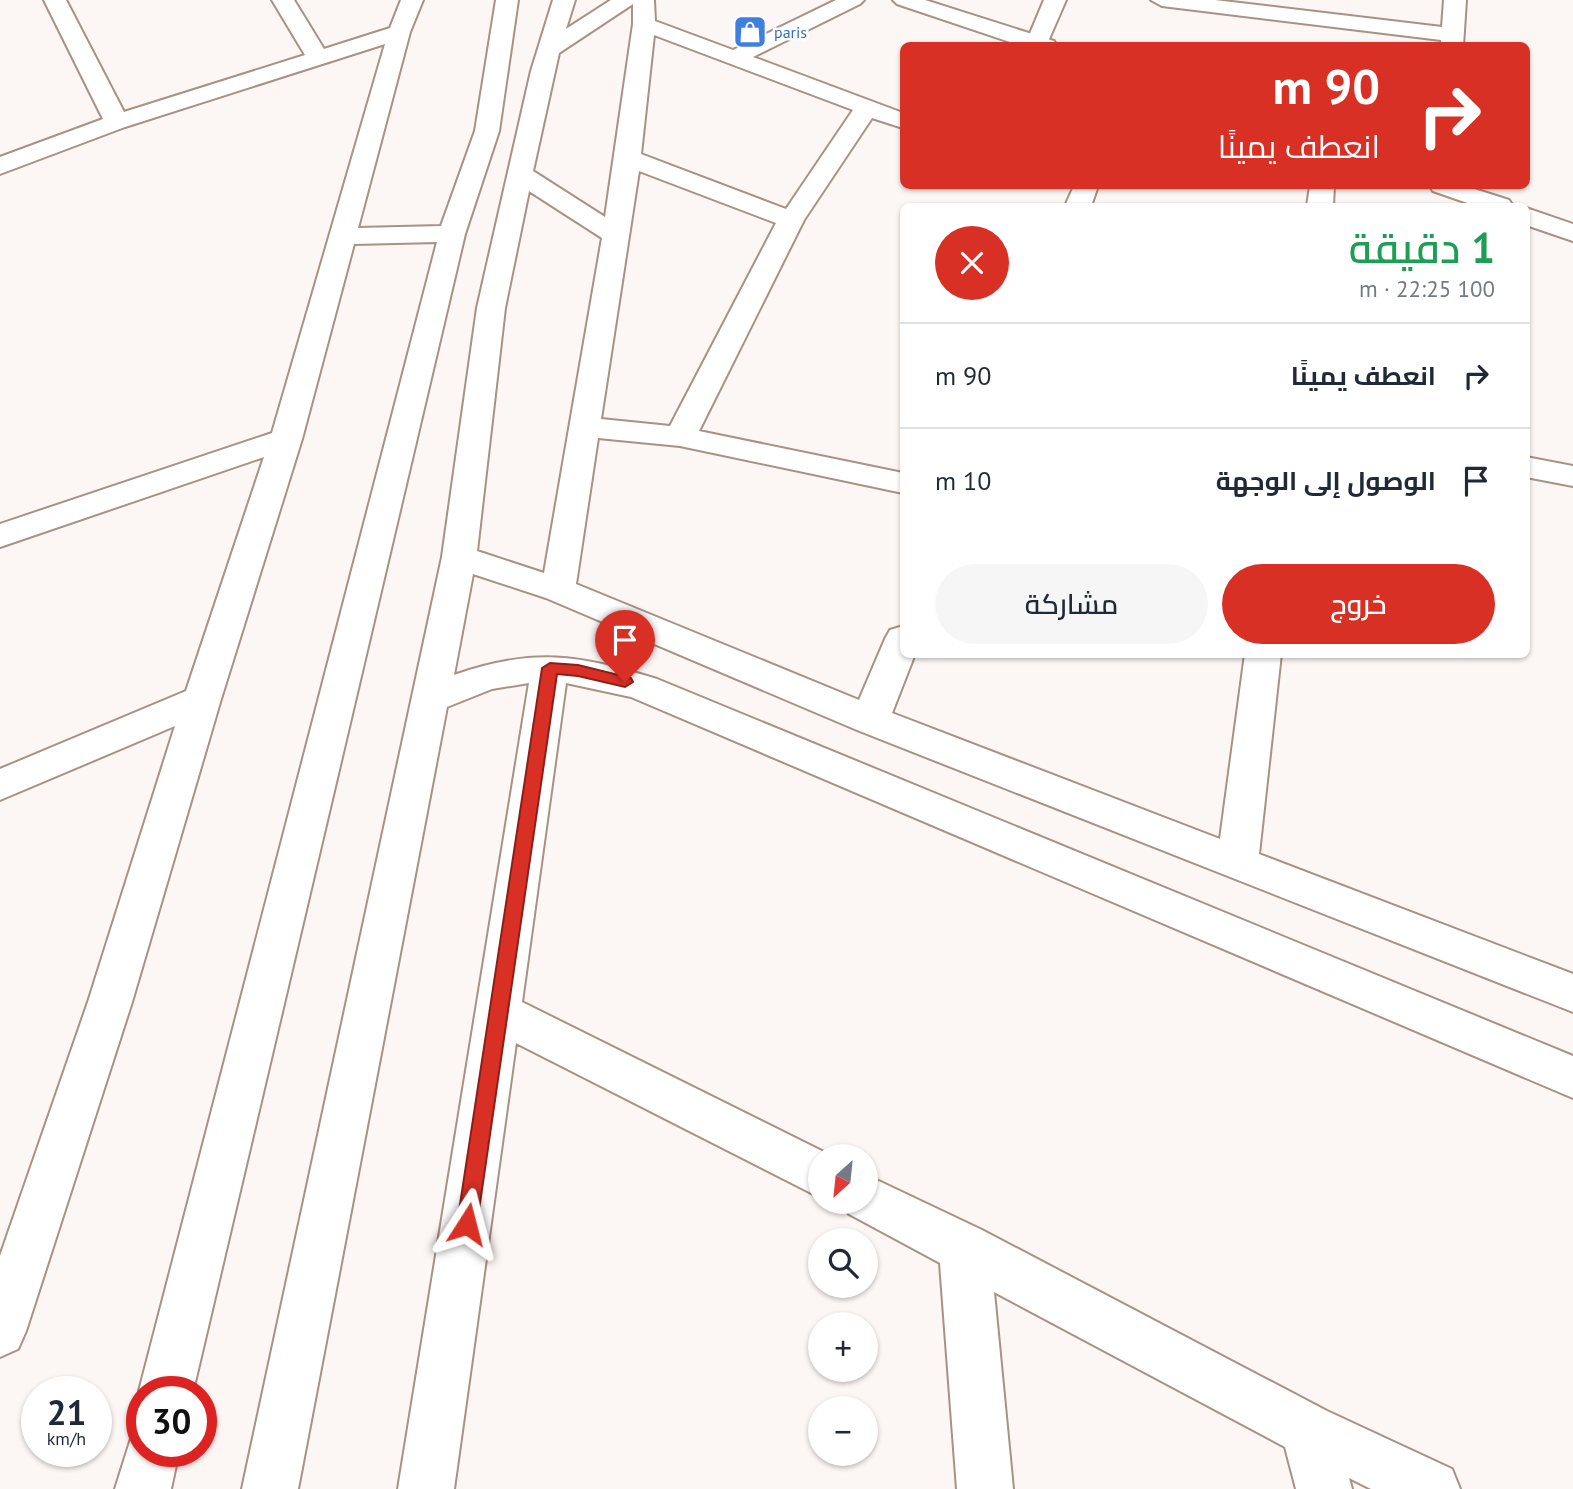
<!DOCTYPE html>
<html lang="ar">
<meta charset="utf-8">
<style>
body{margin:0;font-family:"PT Sans",Cairo,sans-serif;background:#f6f6f7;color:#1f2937;direction:rtl;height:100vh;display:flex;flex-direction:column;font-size:26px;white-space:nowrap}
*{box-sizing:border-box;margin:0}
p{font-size:23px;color:#747a83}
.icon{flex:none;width:38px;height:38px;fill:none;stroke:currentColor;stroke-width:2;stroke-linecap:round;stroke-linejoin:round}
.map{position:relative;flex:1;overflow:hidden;direction:ltr}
.sheet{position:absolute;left:900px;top:203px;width:630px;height:455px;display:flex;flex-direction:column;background:#fff;border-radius:10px;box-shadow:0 2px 5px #0004;direction:rtl}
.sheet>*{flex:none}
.hud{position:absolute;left:900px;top:42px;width:630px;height:147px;border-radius:10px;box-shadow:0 2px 5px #0004;direction:rtl;background:#d93025;color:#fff;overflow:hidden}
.needle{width:46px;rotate:207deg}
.buttons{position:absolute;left:808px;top:1144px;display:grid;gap:14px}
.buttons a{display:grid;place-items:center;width:70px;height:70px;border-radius:50%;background:#fff;box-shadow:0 2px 5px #0004;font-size:35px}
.speed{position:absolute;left:21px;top:1376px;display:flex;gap:14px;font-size:35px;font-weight:700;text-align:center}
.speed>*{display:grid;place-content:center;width:91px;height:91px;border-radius:50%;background:#fff;box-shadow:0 2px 5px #0004;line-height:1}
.speed small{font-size:18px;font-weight:400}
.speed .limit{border:10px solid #d22;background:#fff;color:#111}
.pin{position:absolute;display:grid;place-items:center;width:60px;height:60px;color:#fff;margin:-72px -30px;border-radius:50% 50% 50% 0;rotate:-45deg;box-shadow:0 0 7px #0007}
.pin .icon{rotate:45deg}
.me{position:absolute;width:77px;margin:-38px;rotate:9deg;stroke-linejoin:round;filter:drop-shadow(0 0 5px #0008)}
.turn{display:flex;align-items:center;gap:24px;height:147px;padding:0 35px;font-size:32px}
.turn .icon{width:91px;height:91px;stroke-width:2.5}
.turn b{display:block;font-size:49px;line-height:60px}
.round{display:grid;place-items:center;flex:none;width:74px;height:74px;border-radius:37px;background:#f6f6f7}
.summary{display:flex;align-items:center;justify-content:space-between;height:119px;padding:0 35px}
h1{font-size:42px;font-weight:600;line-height:52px;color:#1e9e55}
.button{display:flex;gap:14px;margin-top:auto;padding:14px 35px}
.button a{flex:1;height:80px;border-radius:42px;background:#d93025;color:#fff;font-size:28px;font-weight:600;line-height:80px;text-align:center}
.button a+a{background:#f6f6f7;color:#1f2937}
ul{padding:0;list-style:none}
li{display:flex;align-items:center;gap:21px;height:105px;padding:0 35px;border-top:2px solid #e0e1e3}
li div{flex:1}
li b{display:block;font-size:26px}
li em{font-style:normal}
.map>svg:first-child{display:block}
</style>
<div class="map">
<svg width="1573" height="1489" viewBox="0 0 1573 1489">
<rect width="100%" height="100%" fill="#fcf6f4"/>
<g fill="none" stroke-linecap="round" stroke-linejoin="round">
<defs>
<g id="minor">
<path d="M44,0h22l58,112 181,-57 -33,-55h22l30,49 66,-21 11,-28h22l-13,32 -52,196 83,-2 34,-95 21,-131h22l-19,131 -34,103 -272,1157h-51v6l-3,-6 298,-1149 -83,2 -52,195 -81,260 -89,303 -106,329 -8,18 -18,8v-101l88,-254 87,-276 -175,74v-31l186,-78 78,-234 -264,90v-23l272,-91 113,-389 -260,83 -125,47v-17l103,-38z"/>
<path d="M553,0h22l-9,29 45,-29h43l1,21 78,29 103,-50h28l-4,4 -107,53 150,56v15l-31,-10 -68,102 -105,211 204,42v20l-223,-47 -82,-8 -22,146 283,116 26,-61 5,-9 13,-4v28h12l-23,59 328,126 25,-185h36l-22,200 314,120v38l-716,-282 -311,-132 -73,-24 -19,101c80,-28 124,-20 203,4l916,377v42l-942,-401 -65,-14 -44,319 312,155h-13v41l-305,-155 -62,446h-56l131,-806 -37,6 -45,18 -149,782h-56l200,-932 35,-249 54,-237zM633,4v20l-28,193 -72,-46 26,-118zM654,35l199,75 -67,99 -145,-55zM639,171l137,52 -106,203 -69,-7zM529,191l73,47 -58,335 -67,-22 28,-243z"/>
<path d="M1044,0h22l-20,46h-18l-2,-3z"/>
<path d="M1151,0h64l227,27 2,-27h22l-3,46h-22v-6l-279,-34z"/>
<path d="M1074,186h24l-7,20h-26z"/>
<path d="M1310,186h24l-1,20h-26z"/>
<path d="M1526,457l47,9v20l-47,-9z"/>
<path d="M866,1175l116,55 345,181 125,58 8,20h-89l-22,-11 3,11h-56l-11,-42 -291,-155 19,197h-56l-17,-226 -91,-49 -6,-12h23z"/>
<path d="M142,1428v23h37l-8,38h-56l18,-57z"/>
</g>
<g id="tertiary">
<path d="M893,0h32l129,41 3,5h-35l-125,-42z"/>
<path d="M1430,186h35l44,14 4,6h-37l-43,-15z"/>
<path d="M1526,208l47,16v17l-47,-16z"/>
</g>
</defs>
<use href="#minor" stroke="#a89185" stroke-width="4"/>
<use href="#tertiary" stroke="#a89185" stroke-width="4"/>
<use href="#minor" fill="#fff" fill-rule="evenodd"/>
<use href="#tertiary" fill="#fff" fill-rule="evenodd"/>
</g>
<path fill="#d93025" stroke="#8d1f18" stroke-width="2" d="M550,663l28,2 53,13 2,4 -8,5 -47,-11 -21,-2 -80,550 -3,7 -7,3 -7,-3 -3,-7 85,-556z"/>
<defs>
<symbol id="shop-square" viewBox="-11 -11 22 22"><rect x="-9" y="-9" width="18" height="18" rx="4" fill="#3f7fe0" stroke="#fff"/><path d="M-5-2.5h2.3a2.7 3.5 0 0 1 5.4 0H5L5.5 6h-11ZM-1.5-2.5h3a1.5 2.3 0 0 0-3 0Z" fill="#fff"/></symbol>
</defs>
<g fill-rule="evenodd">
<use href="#shop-square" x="731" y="13" width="38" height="38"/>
</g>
<g text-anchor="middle" stroke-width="5" stroke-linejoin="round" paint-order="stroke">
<g font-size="16" fill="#366cbe" stroke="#fff" text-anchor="start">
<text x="774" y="38">paris</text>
</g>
</g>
</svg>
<div class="buttons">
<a><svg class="needle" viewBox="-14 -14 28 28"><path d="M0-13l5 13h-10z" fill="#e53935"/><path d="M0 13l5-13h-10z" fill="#747a83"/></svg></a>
<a><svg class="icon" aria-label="search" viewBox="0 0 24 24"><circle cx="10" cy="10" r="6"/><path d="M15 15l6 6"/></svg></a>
<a>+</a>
<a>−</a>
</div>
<div class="speed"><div>21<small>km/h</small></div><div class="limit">30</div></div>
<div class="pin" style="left:625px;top:682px;background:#d93025"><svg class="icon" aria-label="arrive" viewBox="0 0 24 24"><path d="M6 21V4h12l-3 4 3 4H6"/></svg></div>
<svg class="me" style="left:467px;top:1224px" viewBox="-20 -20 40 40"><path d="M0-17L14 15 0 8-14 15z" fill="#d93025" stroke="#fff" stroke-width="4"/></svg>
<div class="hud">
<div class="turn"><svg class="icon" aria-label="right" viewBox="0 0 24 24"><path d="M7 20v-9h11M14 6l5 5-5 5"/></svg><div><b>90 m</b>انعطف يمينًا</div></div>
</div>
<section class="sheet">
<div class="summary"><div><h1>1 دقيقة</h1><p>100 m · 22:25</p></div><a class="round" style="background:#d93025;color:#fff"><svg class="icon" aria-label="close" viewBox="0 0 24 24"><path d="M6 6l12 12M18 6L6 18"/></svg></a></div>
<ul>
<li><svg class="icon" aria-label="right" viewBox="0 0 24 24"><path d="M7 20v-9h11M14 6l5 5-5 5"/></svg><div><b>انعطف يمينًا</b></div><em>90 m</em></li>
<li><svg class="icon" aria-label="arrive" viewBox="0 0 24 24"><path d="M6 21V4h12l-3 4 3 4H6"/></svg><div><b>الوصول إلى الوجهة</b></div><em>10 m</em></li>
</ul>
<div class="button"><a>خروج</a><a>مشاركة</a></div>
</section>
</div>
